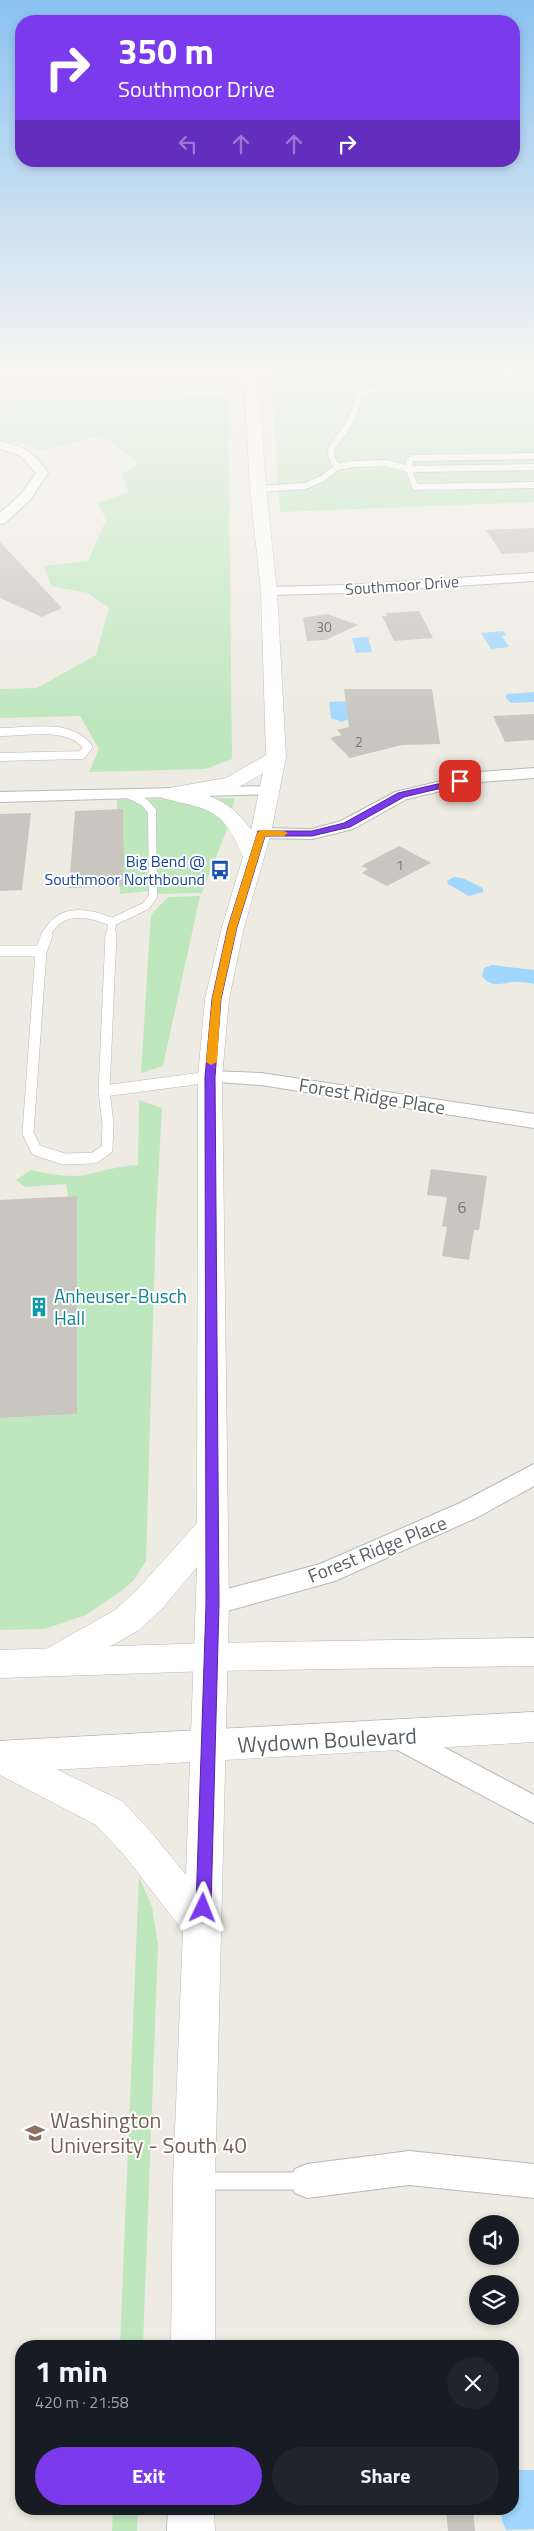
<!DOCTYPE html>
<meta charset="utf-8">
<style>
body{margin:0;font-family:"Titillium Web",sans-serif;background:#20242c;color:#f1f3f6;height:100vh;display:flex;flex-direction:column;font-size:19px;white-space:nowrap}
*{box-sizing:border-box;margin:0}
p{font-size:16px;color:#9ea1a6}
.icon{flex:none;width:28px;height:28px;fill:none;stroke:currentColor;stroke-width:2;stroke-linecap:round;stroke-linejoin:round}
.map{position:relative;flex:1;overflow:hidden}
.panel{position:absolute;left:15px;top:2340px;width:504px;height:175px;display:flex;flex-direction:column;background:#171b24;border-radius:20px;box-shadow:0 2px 8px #0003}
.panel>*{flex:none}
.banner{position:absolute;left:15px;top:15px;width:505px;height:152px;border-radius:20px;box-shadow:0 2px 8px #0003;background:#7c3aed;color:#fff;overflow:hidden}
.tools{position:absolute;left:469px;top:2215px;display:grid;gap:10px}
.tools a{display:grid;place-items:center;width:50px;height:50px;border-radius:50%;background:#171b24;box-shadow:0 2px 8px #0003;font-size:25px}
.pin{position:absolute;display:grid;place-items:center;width:42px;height:42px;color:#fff;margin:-21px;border-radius:10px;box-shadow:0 2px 8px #0006}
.me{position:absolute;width:55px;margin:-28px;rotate:2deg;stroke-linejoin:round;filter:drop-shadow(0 0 4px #0008)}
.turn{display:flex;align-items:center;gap:18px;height:105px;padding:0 20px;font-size:22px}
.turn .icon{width:65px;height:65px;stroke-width:2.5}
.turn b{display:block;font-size:35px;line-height:42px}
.lanes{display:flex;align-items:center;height:48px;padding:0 20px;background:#0003;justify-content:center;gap:25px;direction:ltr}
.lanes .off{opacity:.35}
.round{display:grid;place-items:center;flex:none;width:52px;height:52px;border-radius:26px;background:#20242c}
.summary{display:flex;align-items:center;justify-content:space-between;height:85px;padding:0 20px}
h1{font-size:30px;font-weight:700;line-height:38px}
.primary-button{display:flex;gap:10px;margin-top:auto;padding:10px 20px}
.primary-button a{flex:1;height:58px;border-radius:30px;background:#7c3aed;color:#fff;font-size:20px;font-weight:700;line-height:58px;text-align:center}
.primary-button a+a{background:#20242c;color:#f1f3f6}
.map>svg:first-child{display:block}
</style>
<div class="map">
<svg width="534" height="2531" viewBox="0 0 534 2531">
<rect width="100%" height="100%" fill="#eeebe2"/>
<g fill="#bee7bd">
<path d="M271,375h263v127l-254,10z"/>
<path d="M228,397l4,362 -27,10 -116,3 10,-23 -19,-33 -80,2v-29l37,-1 59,-33 13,-47 -21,-15 -37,-7 -7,-20 44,-5 18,-41 -8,-17 31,-11 -7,-18 16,-11 -29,-22 -16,-4 -52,14 -17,-8 -24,-3v-39z"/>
<path d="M235,798l-8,31 -25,64 -45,1 -9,-3 -28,3 -3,-94z"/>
<path d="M200,896l-37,170 -22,7 10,-158 17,-18z"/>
<path d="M139,1100l23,8 -6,109 -10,344 -12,19 -14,12 -34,23 -42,14 -44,1v-212l77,-4v-218h-9l-2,-12 -41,3 -9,-7 15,-10c18,4 36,8 54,5 19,-4 33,-9 53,-10z"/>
<path d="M139,1877l13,30 6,38 -15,401h-23z"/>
<path d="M113,2509h25l-1,22h-25z"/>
</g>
<g fill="#a1d7ff">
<path d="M503,631l3,4 -4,1 7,11 -18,2 -10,-16z"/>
<path d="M368,637l4,15 -16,1 -4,-15z"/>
<path d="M534,692v10l-23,1 -6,-6 2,-3z"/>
<path d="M349,701l3,16 -10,5 -11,-4 -2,-16z"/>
<path d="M454,877l8,1 21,10v4l-14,4 -21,-12 -1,-3z"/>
<path d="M492,965l42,5v14c-7,-1 -15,-3 -22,-2 -12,2 -21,6 -30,-6l2,-8z"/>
<path d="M513,2470h21v59l-28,1 -4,-9 -1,-12h11z"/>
</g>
<g fill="#c9c6bf">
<path d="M534,528v24l-32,2 -16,-24z"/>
<path d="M0,542l62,66 -20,9 -42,-19z"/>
<path d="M419,611l14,27 -39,3 -12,-25h5l-1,-3z"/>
<path d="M327,614l31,11 -32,15 -19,1 -4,-23z"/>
<path d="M344,689h88l8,55 -38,1 -52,13 -20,-20 12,-3 -5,-5 12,-3z"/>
<path d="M534,714v26l-29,2 -12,-26z"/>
<path d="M123,809l1,77 -55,2 6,-77z"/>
<path d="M31,813l-9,77 -22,1v-77z"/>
<path d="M399,846l32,17 -44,23 -25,-13 6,-4 -7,-3z"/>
<path d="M431,1169l56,7 -8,54h-5l-5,30 -27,-4 5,-29 -5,-1 5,-29 -20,-2z"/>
<path d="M77,1196v218l-77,4v-218z"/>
<path d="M446,2509h27l2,22h-27z"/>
</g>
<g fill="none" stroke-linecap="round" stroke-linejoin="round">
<defs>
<g id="service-far3">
<path d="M534,456l-121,2 -3,2 -1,9 6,18 119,-2"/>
<path d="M337,467c-15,-21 2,-25 11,-41 5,-9 8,-20 12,-30l12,-6"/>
<path d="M258,489l47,-3 17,-7 15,-12 17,-3 32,-1 23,6 125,-2"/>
</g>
<g id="service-far2">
<path d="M0,732c29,0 68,-10 88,15l-6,8 -82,2"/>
<path d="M112,922l34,-16 7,-10 -1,-85 -8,-9 -14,-7"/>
<path d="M46,936c13,-30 42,-24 66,-14l-1,14"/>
</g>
<g id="service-far1">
<path d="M47,935l-6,16 -13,182 8,17 28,9 30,-1 13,-9 1,-25 -4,-33 7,-156"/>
<path d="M0,951h41"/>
<path d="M104,1091l106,-14"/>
</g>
<path id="service" d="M201,2181h104"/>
<g id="minor">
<path d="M0,441c23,5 36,12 48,32l-18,27 -25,23 -5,1v-11l21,-19 15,-21 -15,-17 -21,-7z"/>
<path d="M534,573v8l-186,12 -79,2 -7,-4 7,-4 79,-2z"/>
<path d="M534,768v10l-55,4 -72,17 -54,30 -41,10 -51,-1 -6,-1 -2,-4 2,-4 6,-1 51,1 29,-8 54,-29 84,-20z"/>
<path d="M271,786l6,2 2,3 -2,3 -277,8v-10z"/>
<path d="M210,1071l51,2 273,41v14l-273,-43 -58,-4 -3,-4 3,-4z"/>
<path d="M534,1464v22l-56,31 -143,64 -122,34 -9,-3 -4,-8 4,-8 9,-3 107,-29 140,-61z"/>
<path d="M398,1723l136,72v28l-146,-78 -4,-9 4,-9z"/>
<path d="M409,2151l125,13v34l-125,-13 -102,13 -12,-5 -5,-12 5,-12 12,-5z"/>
</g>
<g id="tertiary">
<path d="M534,1638v28l-324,5 -210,7v-28l210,-7z"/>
<path d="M534,1712v30l-534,31v-32z"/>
</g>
<g id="secondary">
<path d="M244,375h14l8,114 11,102 9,166 -15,76 -27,94 -15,72 -7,78 7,527 -14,577v165h-44l2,-165 10,-250 -58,-75 -29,-31 -96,-50v-33l122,59 29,31 35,43 11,-308 -36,43 -22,20 -74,42 -12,4 -12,-4 -5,-10 5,-10 74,-42 22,-20 60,-67 1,-446 7,-78 17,-72 21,-70c-21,-51 -34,-47 -81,-59l-3,-4 3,-4 7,-2 57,-10 40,-23 -5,-164 -11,-102zM263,773l-12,57c-13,-19 -26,-29 -48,-36l36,-7z"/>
<path d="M168,2509h46l1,22h-48z"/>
</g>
</defs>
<use href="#service-far3" stroke="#b5b8bd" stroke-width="8"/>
<use href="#service-far2" stroke="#b5b8bd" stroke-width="9"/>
<use href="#service-far1" stroke="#b5b8bd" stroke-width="12"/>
<use href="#service" stroke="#b5b8bd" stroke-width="19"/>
<use href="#minor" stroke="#b5b8bd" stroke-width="2"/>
<use href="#tertiary" stroke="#b5b8bd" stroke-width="1"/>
<use href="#secondary" stroke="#b6b9bf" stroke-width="1"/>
<use href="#service-far3" stroke="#fff" stroke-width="6"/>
<use href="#service-far2" stroke="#fff" stroke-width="8"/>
<use href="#service-far1" stroke="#fff" stroke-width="11"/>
<use href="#service" stroke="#fff" stroke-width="17"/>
<use href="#minor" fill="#fff" fill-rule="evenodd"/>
<use href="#tertiary" fill="#fff" fill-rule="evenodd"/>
<use href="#secondary" fill="#fff" fill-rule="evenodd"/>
</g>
<linearGradient id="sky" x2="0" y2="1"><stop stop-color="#8bc2f1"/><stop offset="0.51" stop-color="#f7f6f2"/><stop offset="1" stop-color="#f7f6f2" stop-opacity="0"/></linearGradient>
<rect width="534" height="729" fill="url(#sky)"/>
<path fill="#7c3aed" stroke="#51269a" d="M460,779h3v4l-59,14 -54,30 -38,9h-47l-28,91 -16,72 -6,78 4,527 -8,304 -2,5 -6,2 -5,-2 -2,-5 10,-304 -1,-527 7,-78 16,-72 30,-96h54l32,-8 54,-30z"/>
<path fill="#f59e0b" d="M261,830l23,1 4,2 -4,3h-19l-28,91 -16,72 -4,63 -6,3 -5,-3 6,-63 16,-72 29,-94z"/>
<defs>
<symbol id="bus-bare" viewBox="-9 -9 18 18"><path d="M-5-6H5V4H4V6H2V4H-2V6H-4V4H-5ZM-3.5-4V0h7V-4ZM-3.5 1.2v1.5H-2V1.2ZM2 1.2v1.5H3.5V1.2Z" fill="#1a4fb4" stroke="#fff" stroke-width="2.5" paint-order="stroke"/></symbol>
<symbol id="building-bare" viewBox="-9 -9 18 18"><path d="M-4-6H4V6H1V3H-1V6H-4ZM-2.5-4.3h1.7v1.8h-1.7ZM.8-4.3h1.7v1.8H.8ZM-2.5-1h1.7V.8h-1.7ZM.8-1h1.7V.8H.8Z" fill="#0f9aa8" stroke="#fff" stroke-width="2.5" paint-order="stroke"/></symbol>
<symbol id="university-bare" viewBox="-9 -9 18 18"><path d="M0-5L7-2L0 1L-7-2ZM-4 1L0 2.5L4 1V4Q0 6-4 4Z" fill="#8d6e63" stroke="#fff" stroke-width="2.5" paint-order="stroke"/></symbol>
</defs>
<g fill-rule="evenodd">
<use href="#bus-bare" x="206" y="856" width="28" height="28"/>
<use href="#building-bare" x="25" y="1293" width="28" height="28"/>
<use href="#university-bare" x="21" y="2119" width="28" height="28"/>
</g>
<g text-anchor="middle" stroke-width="4" stroke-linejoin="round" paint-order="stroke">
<g font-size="14" fill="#76797b">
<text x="324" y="632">30</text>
<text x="359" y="747">2</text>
<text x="400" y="870">1</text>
</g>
<g font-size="16" fill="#5a5f64" stroke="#fff">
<text transform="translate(402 585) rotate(-4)" y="6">Southmoor Drive</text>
</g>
<g font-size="16" fill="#164399" stroke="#fff" text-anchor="end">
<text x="205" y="867">Big Bend @<tspan x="205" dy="18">Southmoor Northbound</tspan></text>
</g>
<g font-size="16" fill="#76797b">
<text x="462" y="1213">6</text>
</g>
<g font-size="19" fill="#5a5f64" stroke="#fff">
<text transform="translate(372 1096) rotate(9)" y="7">Forest Ridge Place</text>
<text transform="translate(377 1549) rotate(-22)" y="7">Forest Ridge Place</text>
</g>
<g font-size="19" fill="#0d838f" stroke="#fff" text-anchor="start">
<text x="54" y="1303">Anheuser-Busch<tspan x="54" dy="22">Hall</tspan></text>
</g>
<g font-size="22" fill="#5a5f64" stroke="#fff">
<text transform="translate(327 1740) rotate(-3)" y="8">Wydown Boulevard</text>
</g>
<g font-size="22" fill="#785e54" stroke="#fff" text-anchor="start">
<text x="50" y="2128">Washington<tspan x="50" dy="25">University - South 40</tspan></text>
</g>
</g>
</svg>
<div class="tools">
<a><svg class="icon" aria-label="sound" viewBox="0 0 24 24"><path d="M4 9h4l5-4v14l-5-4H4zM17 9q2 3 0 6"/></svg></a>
<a><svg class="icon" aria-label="layers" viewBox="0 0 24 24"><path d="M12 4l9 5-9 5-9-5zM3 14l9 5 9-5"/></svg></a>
</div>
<div class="pin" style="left:460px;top:781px;background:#d93025"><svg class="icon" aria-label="arrive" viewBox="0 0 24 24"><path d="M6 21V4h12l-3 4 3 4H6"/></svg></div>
<svg class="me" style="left:203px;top:1908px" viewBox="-20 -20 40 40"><path d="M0-17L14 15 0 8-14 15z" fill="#7c3aed" stroke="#fff" stroke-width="4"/></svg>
<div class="banner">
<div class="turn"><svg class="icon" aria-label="right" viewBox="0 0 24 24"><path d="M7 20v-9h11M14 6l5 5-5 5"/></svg><div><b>350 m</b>Southmoor Drive</div></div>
<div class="lanes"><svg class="icon off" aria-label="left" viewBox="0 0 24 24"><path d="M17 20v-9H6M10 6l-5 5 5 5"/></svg><svg class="icon off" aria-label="ahead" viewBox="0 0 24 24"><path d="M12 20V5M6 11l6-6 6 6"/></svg><svg class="icon off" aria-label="ahead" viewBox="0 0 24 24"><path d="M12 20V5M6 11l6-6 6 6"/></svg><svg class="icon" aria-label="right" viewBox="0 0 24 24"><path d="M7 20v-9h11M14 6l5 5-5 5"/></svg></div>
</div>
<section class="panel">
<div class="summary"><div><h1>1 min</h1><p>420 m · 21:58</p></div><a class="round"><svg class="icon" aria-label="close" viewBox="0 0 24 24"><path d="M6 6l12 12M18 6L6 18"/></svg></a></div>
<div class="primary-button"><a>Exit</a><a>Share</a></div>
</section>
</div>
